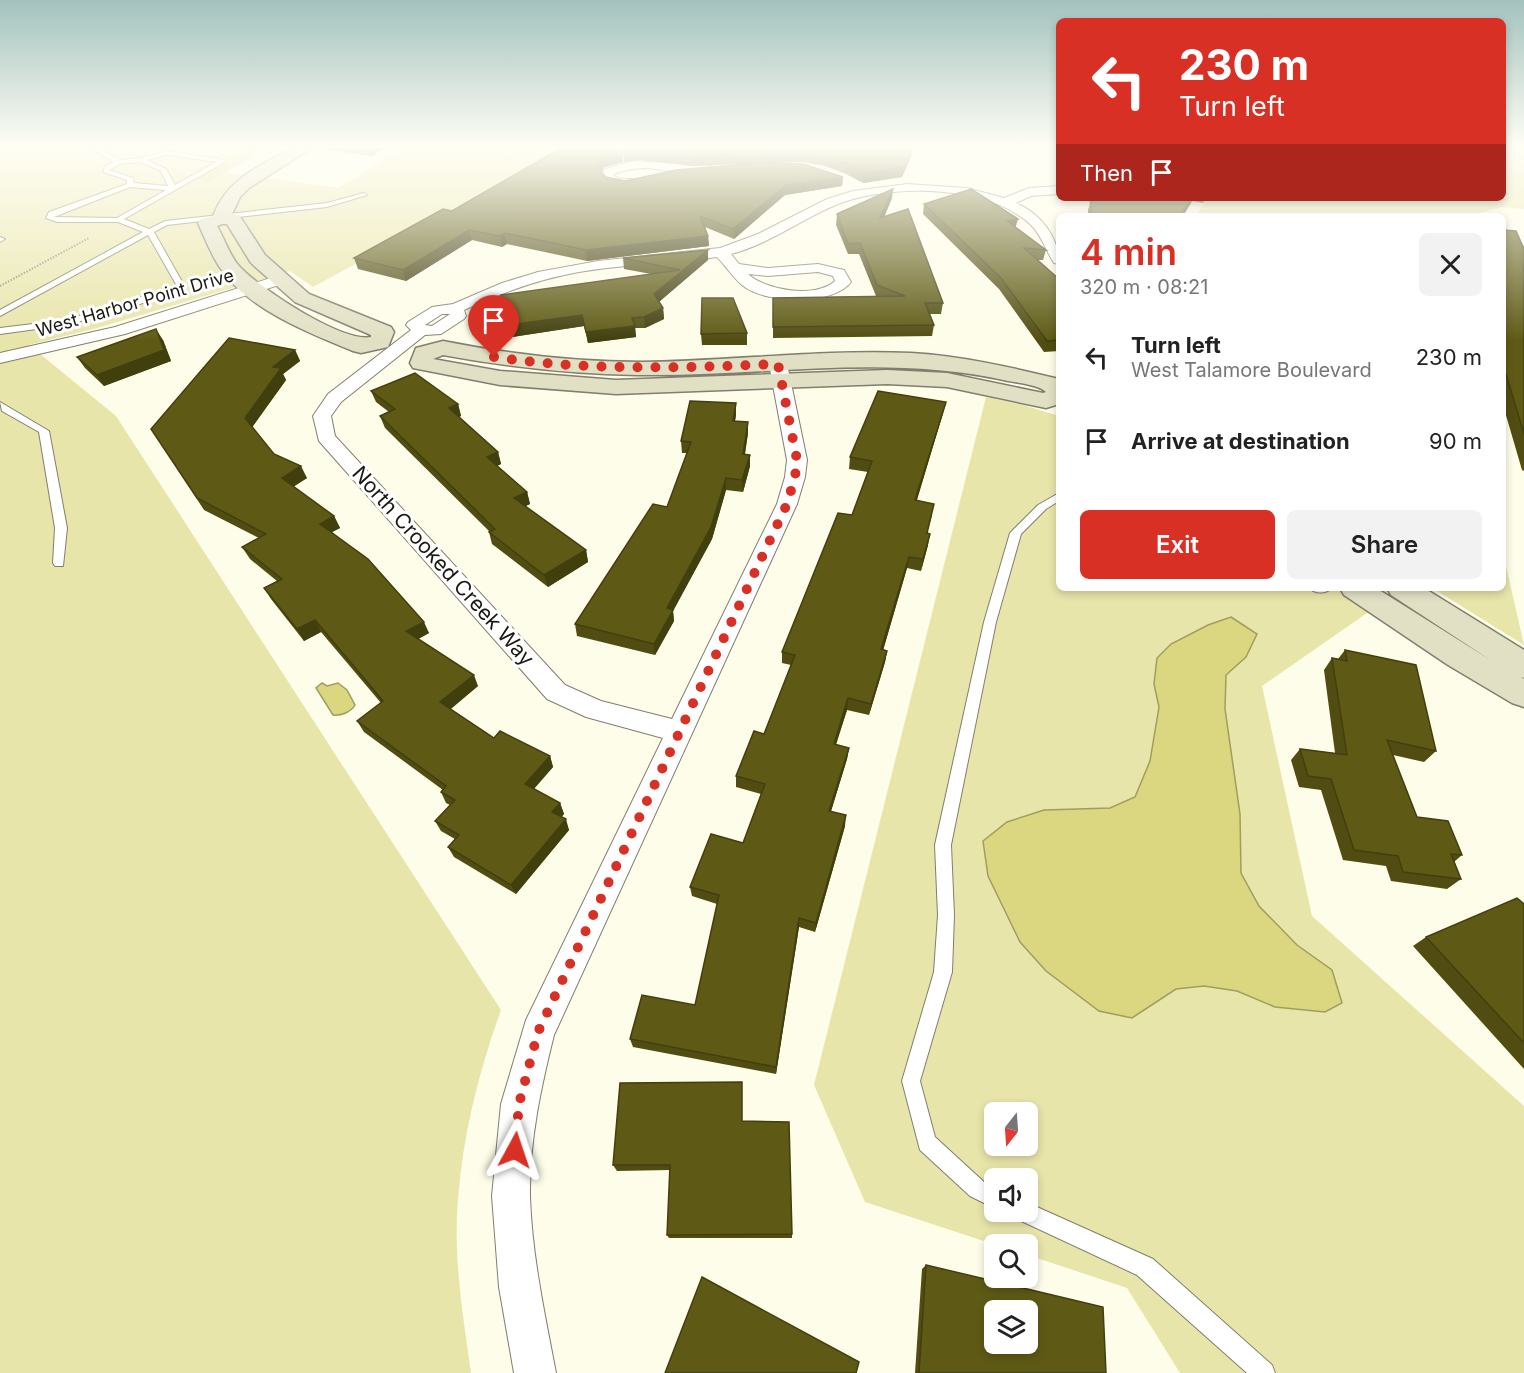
<!DOCTYPE html>
<meta charset="utf-8">
<style>
body{margin:0;font-family:Inter,sans-serif;background:#f2f2f2;color:#222;height:100vh;display:flex;flex-direction:column;font-size:22px;white-space:nowrap}
*{box-sizing:border-box;margin:0}
p{font-size:20px;color:#767676}
.icon{flex:none;width:33px;height:33px;fill:none;stroke:currentColor;stroke-width:2;stroke-linecap:round;stroke-linejoin:round}
.map{position:relative;flex:1;overflow:hidden}
.details{position:absolute;left:1056px;top:213px;width:450px;height:378px;display:flex;flex-direction:column;background:#fff;border-radius:9px;box-shadow:0 3px 9px #0003}
.details>*{flex:none}
.top-card{position:absolute;left:1056px;top:18px;width:450px;height:183px;border-radius:9px;box-shadow:0 3px 9px #0003;background:#d93025;color:#fff;overflow:hidden}
.needle{width:39px;rotate:197deg}
.controls{position:absolute;left:984px;top:1102px;display:grid;gap:12px}
.controls a{display:grid;place-items:center;width:54px;height:54px;border-radius:9px;background:#fff;box-shadow:0 3px 9px #0003;font-size:30px}
.pin{position:absolute;display:grid;place-items:center;width:51px;height:51px;color:#fff;margin:-62px -26px;border-radius:50% 50% 50% 0;rotate:-45deg;box-shadow:0 0 6px #0007}
.pin .icon{rotate:45deg}
.me{position:absolute;width:66px;margin:-33px;rotate:5deg;stroke-linejoin:round;filter:drop-shadow(0 0 4px #0008)}
.turn{display:flex;align-items:center;gap:21px;height:126px;padding:0 24px;font-size:27px}
.turn .icon{width:78px;height:78px;stroke-width:2.5}
.turn b{display:block;font-size:42px;line-height:51px}
.then{display:flex;align-items:center;height:57px;padding:0 24px;background:#0003;gap:12px;font-size:22px}
.round{display:grid;place-items:center;flex:none;width:63px;height:63px;border-radius:9px;background:#f2f2f2}
.headline{display:flex;align-items:center;justify-content:space-between;height:102px;padding:0 24px}
h1{font-size:36px;font-weight:600;line-height:45px;color:#d93025}
.cta{display:flex;gap:12px;margin-top:auto;padding:12px 24px}
.cta a{flex:1;height:69px;border-radius:9px;background:#d93025;color:#fff;font-size:24px;font-weight:600;line-height:69px;text-align:center}
.cta a+a{background:#f2f2f2;color:#222}
ul{padding:0;list-style:none}
li{display:flex;align-items:center;gap:18px;height:84px;padding:0 24px}
li div{flex:1}
li b{display:block;font-size:22px}
li em{font-style:normal}
.map>svg:first-child{display:block}
</style>
<div class="map">
<svg width="1524" height="1373" viewBox="0 0 1524 1373">
<rect width="100%" height="100%" fill="#fefde9"/>
<g fill="#e8e5aa" fill-rule="evenodd">
<path d="M0,148h268l-45,24 116,16 64,-40h166l-256,139 -23,-16 -193,57 -68,17 87,71 385,594c-22,61 -38,124 -43,189 -5,58 5,117 13,174h-471z"/>
<path d="M1503,149l21,2v58l-23,-2 -31,9h-274l12,-18h295z"/>
<path d="M986,397l34,7 39,12v172h344l-141,98 50,230 212,190v267h-344l-53,-85 -99,-33v-10h-32l-131,-43 -51,-117zM994,1113h34v33h-34zM994,1179h34v33h-34z"/>
<path d="M1503,553l21,92 -92,-57h71z"/>
</g>
<g fill="#dbd680" stroke="#a19d5f" stroke-width="1.5">
<path d="M1231,617l26,17 -11,23 -20,18 -1,34 15,105 1,59 18,33 38,39 35,25 10,33 -17,9 -50,-5 -38,-16 -33,-5 -28,3 -44,29 -33,-7 -53,-40 -26,-29 -32,-66 -5,-35 24,-19 37,-12 66,-2 25,-11 15,-36 9,-54 -5,-23 3,-26 14,-14 37,-19z"/>
<path d="M322,683l5,3 11,-3 9,7 8,15c-4,7 -14,11 -22,10l-17,-27z"/>
</g>
<g fill="none" stroke-linecap="round" stroke-linejoin="round">
<path fill="#dbd680" fill-rule="evenodd" d="M250,148h19l-57,32 -5,2 -8,-5z"/>
<defs>
<g id="lane">
<path d="M89,148l16,3 15,9 21,-2 26,-7 58,9v2l-101,57 25,10 16,-8 162,-18 37,-10 3,2 -40,12 -160,18 -13,7 31,55 -1,2 -50,17 -68,19 -66,9v-6l66,-8 111,-34 -29,-51 -148,81v-6l143,-78 -25,-10h-61l-11,-4 3,-6 78,-28v-4l-24,-8 2,-6 9,-4zM167,155l49,7 -41,23 -9,-16 -19,-9zM140,162l21,9 7,15 -34,-3 -1,-5 -24,-8 11,-6zM130,187l36,3 -49,28 -63,-1z"/>
<path d="M0,237l5,2 -5,3z"/>
<path d="M0,402l49,29 18,97 -4,38h-8l-2,-3 2,-35 -16,-96 -37,-21z"/>
<path d="M1059,493v8l-13,8 -25,25 -25,88 -45,223 3,70 -2,57 -32,109 15,56 49,45 10,5v21l-24,-12 -50,-46 -18,-69 32,-109 4,-57 -3,-70 49,-223 26,-89 28,-28z"/>
<path d="M1310,588h21c-4,6 -17,6 -21,0z"/>
<path d="M1028,1203l125,56 119,106 3,8h-28l-110,-98 -120,-56 -3,-7h14z"/>
</g>
<g id="street">
<path d="M634,161l78,5 6,4c-12,10 -54,-1 -71,-2 -12,0 -22,2 -33,6v2c10,7 24,-1 32,6l-2,3c-15,4 -32,6 -43,-8l4,-8z"/>
<path d="M907,184l60,4 37,10 25,-10 30,-2v8l-28,2 -15,7c25,11 43,34 43,61l-5,-1c-8,-12 -13,-29 -24,-39 -44,-40 -139,-40 -192,-20 -37,15 -68,40 -107,50l8,10 29,4 50,-4 26,6 7,12c-18,24 -82,21 -105,6 -12,-8 -19,-21 -29,-31 -46,7 -92,7 -138,15 -40,7 -78,21 -115,38l2,6 -2,3 -23,15 -16,1 -84,67 -10,14 4,20 230,249 36,16 71,18 105,-215 8,-27 2,-17 -18,-96 3,-4h12l3,4 20,96 -2,17 -8,27 -243,531c-13,52 -25,107 -24,162 2,59 15,118 26,176h-42l-15,-86 -7,-91 9,-92 25,-84 137,-282 -77,-21 -39,-18 -228,-258 -6,-25 15,-22 83,-64 -5,-5 2,-3 24,-15 21,-3 49,-21 36,-11 60,-11 122,-13 38,-14 69,-35 26,-8zM818,272l15,4 2,5c-19,18 -70,9 -87,-7l20,2zM442,314h8l-18,12 -7,-1z"/>
<path d="M280,275l8,5 -3,3 -160,51 -125,29v-10l115,-26z"/>
</g>
<g id="secondary">
<path d="M293,148h19l-63,40 -9,9 -8,17 7,1 26,40 44,39 82,33 3,5 -6,15 -27,6 -8,-2c-44,-18 -104,-41 -132,-82 -10,-14 -16,-31 -23,-46l3,-4 12,-3c14,-37 47,-51 80,-68zM222,224h5l24,39 44,39 76,33v2c-29,6 -112,-49 -132,-71 -9,-10 -15,-28 -22,-40z"/>
<path d="M443,341c66,13 132,21 199,21 90,-1 180,-13 269,-9 50,3 99,14 148,26v25l-13,4 -99,-21 -60,-3 -271,10 -116,-9 -87,-17 -3,-5 6,-15zM443,355c65,12 129,19 194,20 125,2 248,-22 371,6 12,2 31,4 38,11l-3,1 -96,-20 -60,-3 -271,10 -116,-9 -67,-12z"/>
<path d="M1340,588h36l116,73 -101,-66 -4,-7h37l100,62v28l-3,-1 3,2v28l-12,-4 -64,-38 -104,-70z"/>
</g>
</defs>
<use href="#lane" stroke="#807f6d" stroke-width="2"/>
<use href="#street" stroke="#807f6d" stroke-width="2"/>
<use href="#secondary" stroke="#807f6d" stroke-width="3"/>
<path stroke="#8f8f81" stroke-width="2" stroke-dasharray="1.5 1.5" stroke-linecap="butt" d="M0,286l89,-48"/>
<use href="#lane" fill="#fff" fill-rule="evenodd"/>
<use href="#street" fill="#fff" fill-rule="evenodd"/>
<use href="#secondary" fill="#e2e0c4" fill-rule="evenodd"/>
</g>
<g fill="#514d12">
<path d="M314,148h71l-13,8z"/>
<path d="M624,148h289l-1,6 -10,23 -39,6 -17,-9 -21,-8 -22,-4 -28,1 68,14 -1,9 -57,9 -51,44 -29,-12 3,9 1,10 -122,15 -80,-17 -5,3 -30,-7 -66,41 -48,-12 -4,-11 98,-47 170,-59 1,10 -19,5 -2,6 4,4 19,4 117,-17 -51,2 -52,-6 -15,2z"/>
<path d="M892,198l-8,19 59,86 -2,11h-11l4,11 -2,11 -159,2v-40l103,-2 -17,-42h-11l-12,-29 1,-11z"/>
<path d="M1092,198h114l-3,5 -11,-2 -9,15h-95v-6z"/>
<path d="M924,204l92,24 30,22 -3,10h-5l21,19v72l-15,1 -45,-63 -76,-75z"/>
<path d="M1503,230l21,19v222l-2,-1 -19,-65z"/>
<path d="M623,258l85,2 -49,42 4,6 1,11 -19,9h-10l1,9 -48,6 -4,-17 -72,11 -11,-42 150,-21 -27,-5z"/>
<path d="M747,333v12h-45l-1,-11z"/>
<path d="M163,340l8,21 -67,25 -19,-18 -8,-11z"/>
<path d="M295,350l5,11 -17,13 3,6 -34,47 22,27 33,24 -14,9 41,29 6,12 -8,4 97,101 -11,6 60,47 -27,23 43,29 56,18 3,11 -19,22 26,14 4,11 -3,3 8,13 -53,64 -62,-37 -6,-10 7,-8 -14,-8 -6,-10 15,-16 -4,-2 -5,-11 2,-2 -79,-58 -7,-11 24,-18 -60,-71 -17,9 -33,-42 -7,-11 13,-7 -27,-22 -8,-12 17,-9 -55,-28 -53,-81z"/>
<path d="M371,391l87,13 3,12 -2,1 39,35 3,12 -4,2 30,26 3,12 -5,2 61,44 2,12 -40,25 -56,-43 -3,-12h1l-105,-104 -5,-12 9,-4 -13,-10z"/>
<path d="M946,402l-3,11 -26,87 15,15 -5,18 1,12 -7,26 -14,-3 -24,82 4,1 -2,11 -16,53 -22,-5 -11,35 13,3 -2,11 -16,52 14,15 -30,106 -16,-5 -23,147 -143,-27 -3,-8 65,-34 22,-101 -25,-8 -2,-9 53,-44 18,-49 -25,-7v-11l28,-42 27,-69 -9,-2v-11l70,-137 16,-43 -19,-3 1,-12z"/>
<path d="M736,403v12l-1,6 13,1v11l-3,21 5,1v11l-7,26 -17,-2 -14,49 -39,72 1,10 -19,34 -78,-19 -2,-12 92,-117 20,-54h-5l-1,-12z"/>
<path d="M1345,650l91,101 -12,11 -31,-7 24,62 45,38 -8,7 7,17 -14,10 -56,-8 -5,-15 -43,-6 -22,-70 -22,-3 -8,-27 9,-11 35,4 -11,-83 8,-12 6,1z"/>
<path d="M1524,904v165l-111,-123 13,-9z"/>
<path d="M743,1121l49,113v4h-123l-2,-3 3,-65 -53,1 -4,-6z"/>
<path d="M926,1265l180,108h-191l7,-104z"/>
</g>
<g fill="#423f0f">
<path d="M370,148h15l-13,8z"/>
<path d="M912,148h1l-1,6 -10,23 -39,6 1,-10z"/>
<path d="M638,150l1,10 -15,2 -1,-10z"/>
<path d="M622,152l1,10 -19,5 -5,11 -1,-9 5,-12z"/>
<path d="M843,177l-1,9 -57,9 -51,44 -1,-10 53,-44z"/>
<path d="M893,189l-1,9 -13,31 1,-11z"/>
<path d="M1191,198h2l-1,3 -9,15h-3z"/>
<path d="M1018,219l-3,10 -8,-8z"/>
<path d="M469,230l3,10 -66,41 -3,-11z"/>
<path d="M505,233l2,11 -5,3 -2,-11z"/>
<path d="M708,236l1,10 -122,15 -1,-11z"/>
<path d="M708,250v10l-53,45 -1,-11z"/>
<path d="M663,308l1,11 -19,9 -1,-11z"/>
<path d="M582,315l2,11 -72,11 -3,-12z"/>
<path d="M635,326l1,11 -48,6 -2,-11z"/>
<path d="M156,329l7,11 8,21 -67,25 -7,-11z"/>
<path d="M295,350l5,11 -17,13 3,6 -35,49 -6,-11 28,-51z"/>
<path d="M946,402l-3,11 -30,99 2,-12z"/>
<path d="M736,403v12l-3,17v-11z"/>
<path d="M458,404l3,12 -8,3 -4,-11z"/>
<path d="M748,422v11l-5,33v-12z"/>
<path d="M498,452l3,12 -11,5 -3,-12z"/>
<path d="M750,455v11l-7,26 -1,-12z"/>
<path d="M301,466l6,12 -19,12 -6,-12z"/>
<path d="M726,478v12l-14,49 -39,72 1,10 -19,34 -1,-11 13,-36z"/>
<path d="M527,492l3,12 -12,6 -4,-12z"/>
<path d="M334,516l6,12 -14,7 -6,-11z"/>
<path d="M930,534l-2,11 -7,26 2,-12z"/>
<path d="M586,550l2,12 -40,25 -4,-12z"/>
<path d="M909,557l-2,11 -27,93 1,-12z"/>
<path d="M315,620l6,12 -17,9 -7,-12z"/>
<path d="M424,622l5,11 -18,10 -5,-12z"/>
<path d="M887,651l-2,11 -16,53 2,-11z"/>
<path d="M474,675l4,11 -33,27 -5,-11z"/>
<path d="M848,698l-1,12 -15,45 2,-11z"/>
<path d="M849,748l-2,11 -19,62 1,-10z"/>
<path d="M550,756l3,11 -24,27 -4,-10z"/>
<path d="M560,803l4,11 -8,9 -4,-11z"/>
<path d="M846,815l-1,11 -30,106 1,-9z"/>
<path d="M566,819l3,11 -53,64 -5,-9z"/>
<path d="M799,918v9l-23,147v-7z"/>
</g>
<g fill="#5e5a15" stroke="#423f0f" stroke-width="1.5" fill-rule="evenodd">
<path d="M561,148h55l6,4 -19,5 -5,12 8,8 19,4 51,-11 83,-7 44,1 40,13 -57,8 -53,44 -33,-13 8,20 -122,14 -81,-17 -5,3 -31,-6 -66,40 -49,-12 89,-49 9,2z"/>
<path d="M624,148h288l-9,19 -39,6 -17,-9 -22,-7 -22,-4 -113,3 -52,-6 -15,2z"/>
<path d="M893,189l-13,29 28,-9 35,94h-18l9,22 -161,2v-29l132,-2 -28,-11 -17,-42 -12,1 -11,-30z"/>
<path d="M971,189l47,30 -11,2 39,29 -22,-2 35,31v61l-12,1 -46,-63 -77,-74z"/>
<path d="M1092,198h99l-11,18h-88l-2,-16z"/>
<path d="M1503,230l13,1 8,18v20h-1l1,3v162l-18,-60h-3z"/>
<path d="M708,250l-54,44 9,14 -19,9 -12,1 3,8 -49,6 -4,-17 -73,10 -8,-30 179,-25 -57,-12z"/>
<path d="M702,298h31l14,35 -46,1z"/>
<path d="M156,329l8,21 -67,25 -20,-18z"/>
<path d="M229,338l66,12 -22,17 8,1 -36,50 29,36 27,12 -19,12 52,38 -14,8 48,35 56,63 -18,9 68,44 -34,27 54,36 6,-7 50,25 -25,28 35,19 -8,9 14,7 -55,66 -63,-38 11,-12 -24,-14 20,-21 -14,-8 5,-6 -89,-65 26,-20 -68,-81 -18,9 -33,-41 18,-9 -40,-32 24,-13 -69,-36 -46,-69z"/>
<path d="M415,373l43,31 -9,4 49,44 -11,5 40,35 -13,6 72,52 -42,25 -55,-43 6,-3 -115,-113 15,-7 -24,-18z"/>
<path d="M878,391l68,11 -31,98 19,4 -7,29 3,1 -7,25 -14,-2 -28,92 6,2 -16,53 -23,-6 -14,46 15,4 -20,63 17,4 -30,108 -17,-5 -23,149 -146,-28 12,-44 53,10 24,-110 -29,-8 21,-53 32,9 22,-59 -29,-8 18,-45 10,3 31,-79 -13,-3 56,-139 14,2 20,-54 -22,-4z"/>
<path d="M690,401l46,2 -3,18 15,1 -5,32 7,1 -8,25 -16,-2 -15,49 -44,81 6,2 -19,34 -79,-20 78,-120 14,3 24,-65 -10,-1z"/>
<path d="M1345,650l71,15 20,86 -49,-11 30,77 31,4 14,34 -11,-1 10,25 -58,-7 -5,-16 -44,-6 -23,-71 -23,-3 -8,-27 47,6 -15,-97 15,3z"/>
<path d="M1517,898l7,6v139l-98,-106z"/>
<path d="M742,1082v39l47,1 3,112 -125,1 3,-70h-57l7,-82z"/>
<path d="M926,1265l177,42 3,66h-187zM994,1311h34v33h-34z"/>
<path d="M702,1277l157,85 -3,11h-191z"/>
</g>
<linearGradient id="sky" x2="0" y2="1"><stop stop-color="#a3c2be"/><stop offset="0.43" stop-color="#fffef5"/><stop offset="1" stop-color="#fffef5" stop-opacity="0"/></linearGradient>
<rect width="1524" height="341" fill="url(#sky)"/>
<g fill="none" stroke-linecap="round" stroke-linejoin="round">
<path stroke="#d93025" stroke-width="10" stroke-dasharray="0 18" d="M494,357c94,14 188,11 284,7l19,96 -2,17 -8,27 -249,528 -19,72 -4,46"/>
</g>
<g text-anchor="middle" stroke-width="6" stroke-linejoin="round" paint-order="stroke">
<g font-size="18" fill="#191912" stroke="#fff">
<text transform="translate(135 303) rotate(-16)" y="6">West Harbor Point Drive</text>
</g>
<g font-size="21" fill="#191912" stroke="#fff">
<text transform="translate(443 566) rotate(48)" y="7">North Crooked Creek Way</text>
</g>
</g>
</svg>
<div class="controls">
<a><svg class="needle" viewBox="-14 -14 28 28"><path d="M0-13l5 13h-10z" fill="#e53935"/><path d="M0 13l5-13h-10z" fill="#767676"/></svg></a>
<a><svg class="icon" aria-label="sound" viewBox="0 0 24 24"><path d="M4 9h4l5-4v14l-5-4H4zM17 9q2 3 0 6"/></svg></a>
<a><svg class="icon" aria-label="search" viewBox="0 0 24 24"><circle cx="10" cy="10" r="6"/><path d="M15 15l6 6"/></svg></a>
<a><svg class="icon" aria-label="layers" viewBox="0 0 24 24"><path d="M12 4l9 5-9 5-9-5zM3 14l9 5 9-5"/></svg></a>
</div>
<div class="pin" style="left:494px;top:357px;background:#d93025"><svg class="icon" aria-label="arrive" viewBox="0 0 24 24"><path d="M6 21V4h12l-3 4 3 4H6"/></svg></div>
<svg class="me" style="left:515px;top:1150px" viewBox="-20 -20 40 40"><path d="M0-17L14 15 0 8-14 15z" fill="#d93025" stroke="#fff" stroke-width="4"/></svg>
<div class="top-card">
<div class="turn"><svg class="icon" aria-label="left" viewBox="0 0 24 24"><path d="M17 20v-9H6M10 6l-5 5 5 5"/></svg><div><b>230 m</b>Turn left</div></div>
<div class="then">Then<svg class="icon" aria-label="arrive" viewBox="0 0 24 24"><path d="M6 21V4h12l-3 4 3 4H6"/></svg></div>
</div>
<section class="details">
<div class="headline"><div><h1>4 min</h1><p>320 m · 08:21</p></div><a class="round"><svg class="icon" aria-label="close" viewBox="0 0 24 24"><path d="M6 6l12 12M18 6L6 18"/></svg></a></div>
<ul>
<li><svg class="icon" aria-label="left" viewBox="0 0 24 24"><path d="M17 20v-9H6M10 6l-5 5 5 5"/></svg><div><b>Turn left</b><p>West Talamore Boulevard</p></div><em>230 m</em></li>
<li><svg class="icon" aria-label="arrive" viewBox="0 0 24 24"><path d="M6 21V4h12l-3 4 3 4H6"/></svg><div><b>Arrive at destination</b></div><em>90 m</em></li>
</ul>
<div class="cta"><a>Exit</a><a>Share</a></div>
</section>
</div>
